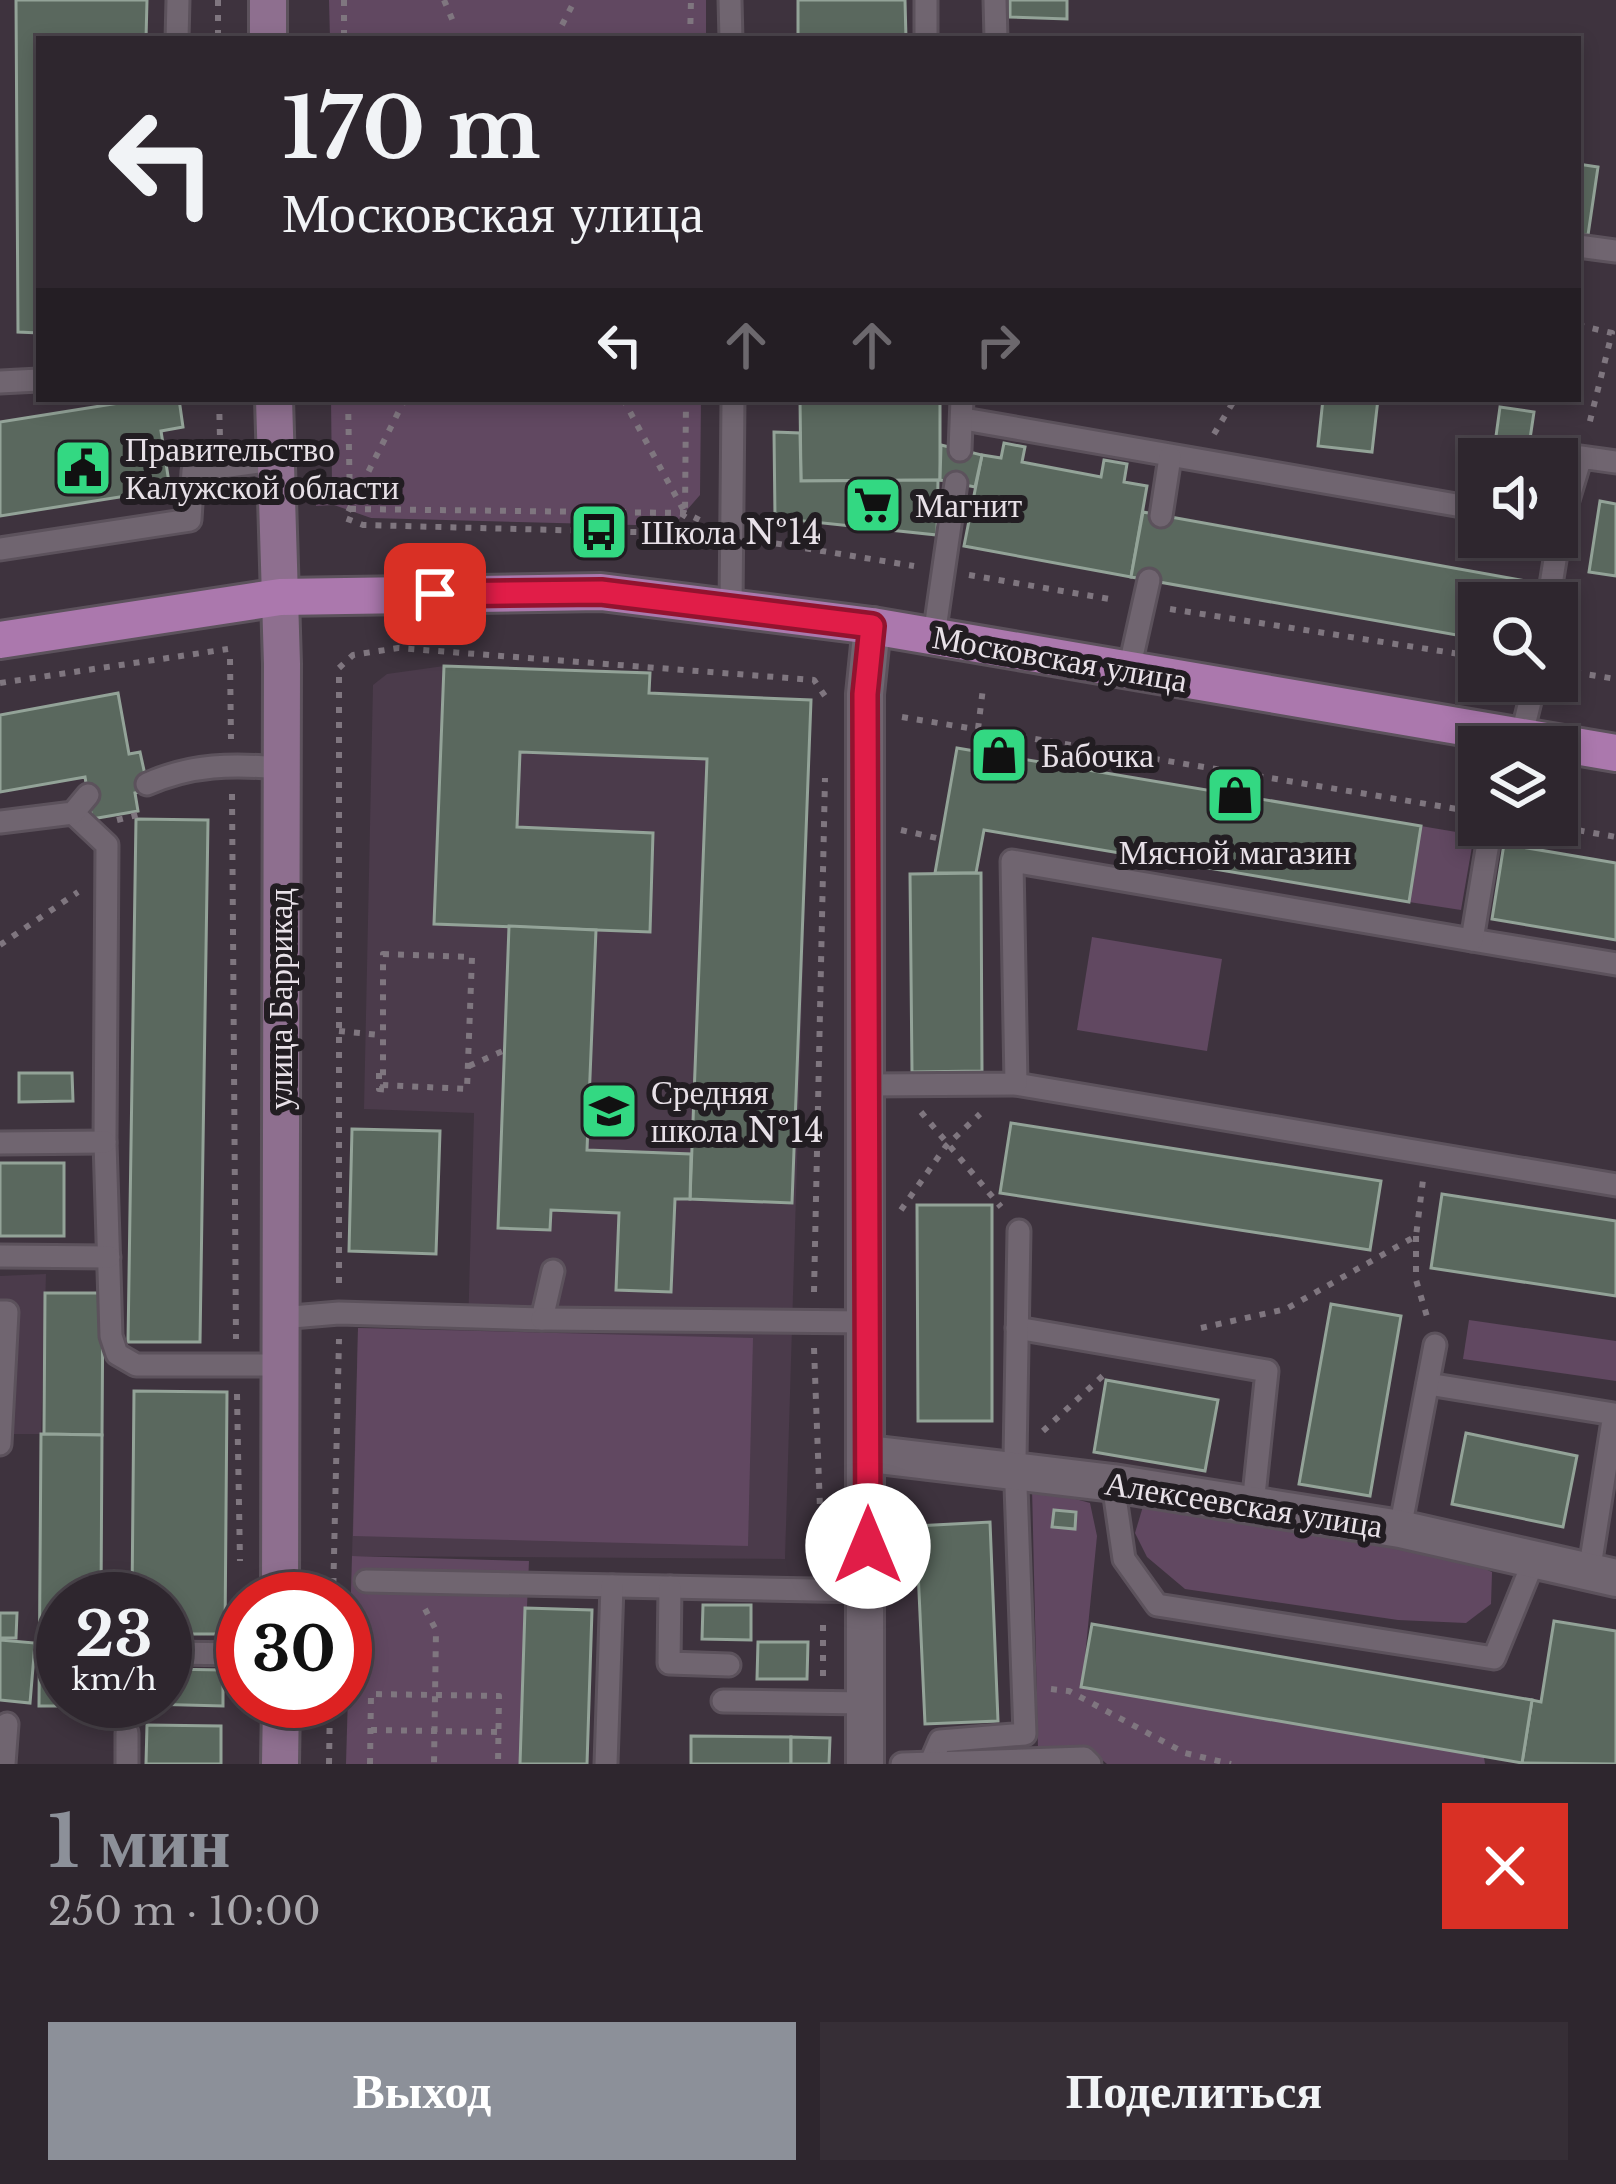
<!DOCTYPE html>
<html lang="ru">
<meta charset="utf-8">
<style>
body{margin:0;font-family:"Libre Baskerville",serif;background:#362e36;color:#f1f3f6;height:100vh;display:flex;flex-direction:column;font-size:45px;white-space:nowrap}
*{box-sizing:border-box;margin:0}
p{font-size:39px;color:#a7a5aa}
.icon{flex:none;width:66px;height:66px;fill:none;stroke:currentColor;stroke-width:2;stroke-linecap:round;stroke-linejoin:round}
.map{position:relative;height:1764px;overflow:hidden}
.sheet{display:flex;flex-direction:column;background:#2e262e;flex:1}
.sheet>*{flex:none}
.guide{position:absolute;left:36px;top:36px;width:1545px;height:366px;border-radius:0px;box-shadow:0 6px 18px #0003,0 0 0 3px #49434a;background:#2e262e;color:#f1f3f6;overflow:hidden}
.fabs{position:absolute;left:1458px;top:438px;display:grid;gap:24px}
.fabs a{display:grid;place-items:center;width:120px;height:120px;border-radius:0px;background:#2e262e;box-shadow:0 6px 18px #0003,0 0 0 3px #49434a;font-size:60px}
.speed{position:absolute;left:36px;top:1572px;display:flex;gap:24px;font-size:60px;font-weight:700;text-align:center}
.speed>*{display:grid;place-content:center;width:156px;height:156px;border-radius:50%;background:#2e262e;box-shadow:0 6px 18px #0003,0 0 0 3px #49434a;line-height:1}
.speed small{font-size:30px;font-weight:400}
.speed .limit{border:18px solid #d22;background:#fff;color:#111}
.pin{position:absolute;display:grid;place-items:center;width:102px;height:102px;color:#fff;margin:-51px;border-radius:24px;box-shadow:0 6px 18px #0006}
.me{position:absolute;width:132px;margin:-66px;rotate:0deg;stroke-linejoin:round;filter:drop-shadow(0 0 9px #0008)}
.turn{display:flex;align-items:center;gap:42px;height:252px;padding:0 48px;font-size:54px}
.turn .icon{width:156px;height:156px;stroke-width:2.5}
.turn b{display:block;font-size:84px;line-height:102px}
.lanes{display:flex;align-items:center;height:114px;padding:0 48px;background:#0003;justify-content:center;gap:60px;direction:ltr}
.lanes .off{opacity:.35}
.round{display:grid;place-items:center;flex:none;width:126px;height:126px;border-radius:0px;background:#362e36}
.summary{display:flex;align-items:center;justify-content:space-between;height:204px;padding:0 48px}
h1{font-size:72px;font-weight:800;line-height:90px;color:#8c9099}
.button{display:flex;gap:24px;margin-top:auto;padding:24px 48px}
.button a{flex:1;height:138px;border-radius:0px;background:#8c9099;color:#fff;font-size:48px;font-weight:800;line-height:138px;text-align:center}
.button a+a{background:#362e36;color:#f1f3f6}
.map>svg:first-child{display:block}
</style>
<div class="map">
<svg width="1616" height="1764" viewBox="0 0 1616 1764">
<rect width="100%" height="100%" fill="#3e333e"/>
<g fill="#4b3b4b">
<path d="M444,666l206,7v20l161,7 -26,859 -433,-3 6,-228 110,2 6,-217 -110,-4 9,-424 14,-11z"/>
<path d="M46,1274l-5,160h-41v-158z"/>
</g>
<g fill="#614861">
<path d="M329,0h377v39h-376z"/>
<path d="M331,399h370l-1,96 -27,31 -302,-8 -37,-13 -18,1 -1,-20 17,-1z"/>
<path d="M1421,826l53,9 -13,75 -52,-8z"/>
<path d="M1092,937l130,22 -15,92 -130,-21z"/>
<path d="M1469,1320l147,21v40l-153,-22z"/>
<path d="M358,1328l395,10 -5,208 -395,-10z"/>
<path d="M1032,1487l58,16 7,33 -15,151 402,70 1,7h-378l-20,-17 -49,2z"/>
<path d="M1144,1503l314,54 34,15 -1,32 -25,19 -68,-3 -213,-31 -38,-32 -12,-24z"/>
<path d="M352,1556l177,5 -9,203h-174z"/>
</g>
<g fill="#5a685e" stroke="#93a398" stroke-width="3">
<path d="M16,0h131l-1,39h-107v294l-21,-1z"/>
<path d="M798,0h107l1,39h-108z"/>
<path d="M1010,0h57v19l-57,-2z"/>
<path d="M1578,164l20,3 -10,68 -10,-1z"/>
<path d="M144,399h35l4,28 -22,4 9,58 -170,27v-94z"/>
<path d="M800,399h140v81l-139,1z"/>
<path d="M1323,399h55l-6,53 -54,-6z"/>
<path d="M1500,407l34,5 -7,47 -34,-1z"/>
<path d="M774,432l26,1 1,48 137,-1 -1,55 -162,-17z"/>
<path d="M1004,443l21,4 -3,15 79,15 3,-17 23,4 -3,18 23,4 -16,91 -167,-31 18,-91 19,3z"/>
<path d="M941,445l41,10 -7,32 -35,-7z"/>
<path d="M1600,501l16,3v72l-27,-4z"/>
<path d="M1143,512l394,71 -3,20h-55v36l-348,-62z"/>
<path d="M444,666l206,7 -1,20 162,7 -19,503 -102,-4 17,-440 -187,-7 -3,75 136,6 -3,99 -216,-8z"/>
<path d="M118,693l11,61 11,-2 7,32 1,6 -13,3 3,18 -46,8 -7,-42 -85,15v-77z"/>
<path d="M957,748l464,78 -12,76 -425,-72 -8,43h-41z"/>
<path d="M136,819l72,1 -8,522h-72z"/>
<path d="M1504,844l112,19v77l-124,-21z"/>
<path d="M981,873l1,198 -70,1 -2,-198z"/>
<path d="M509,926l87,4 -9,220 104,4 -1,45h-15l-4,93 -55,-2 3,-77 -68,-3 -1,20 -52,-2z"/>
<path d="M19,1073h53l1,28 -54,1z"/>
<path d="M1011,1123l370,58 -11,69 -370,-57z"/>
<path d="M352,1129l88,2 -4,123 -87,-3z"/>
<rect x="0" y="1163" width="64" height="73"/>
<path d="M1442,1194l174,27v75l-185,-28z"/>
<path d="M917,1205h75v216h-74z"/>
<path d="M45,1293h58l-1,142 -58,-1z"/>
<path d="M1331,1304l70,12 -31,180 -71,-12z"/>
<path d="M1106,1380l112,20 -13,71 -111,-19z"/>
<path d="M134,1391l93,1 -2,242h-60v-35h-33z"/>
<path d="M1466,1433l111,23 -14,71 -111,-23z"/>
<path d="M41,1434l61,1 -1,164h-38v102h37v5h-61z"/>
<path d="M1054,1510l22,2 -1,17 -23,-2z"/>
<path d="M990,1522l8,199 -73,3 -9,-198z"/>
<path d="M703,1605h48v35l-49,-1z"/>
<path d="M525,1608l67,2 -5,154h-67z"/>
<path d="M0,1613h17l-1,25h-16z"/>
<path d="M1554,1621l62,10v133l-94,-1 10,-63 9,2z"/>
<path d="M1092,1624l440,76 -10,63 -441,-76z"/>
<path d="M0,1640l35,3 -5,60 -30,-3z"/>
<path d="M758,1642h50l-1,37h-50z"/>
<path d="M165,1669l58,1v36l-76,-2 18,-3z"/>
<path d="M147,1725l74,1v38h-75z"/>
<path d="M691,1736l100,1v27h-100z"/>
<path d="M791,1737l39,1 -1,26h-38z"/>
</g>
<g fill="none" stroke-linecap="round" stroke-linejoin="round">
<defs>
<g id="lane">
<path d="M730,0l1,39"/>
<path d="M926,0v39"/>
<path d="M995,0l1,39"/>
<path d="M177,39l1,-39"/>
<path d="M1578,246l38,5"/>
<path d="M0,382l39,-2"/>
<path d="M964,419l515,90"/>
<path d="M960,450l2,-51"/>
<path d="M1161,516l9,-59"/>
<path d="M0,549l190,-29 3,-49 81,-11"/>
<path d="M1548,603l13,-80 20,-66 35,5"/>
<path d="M731,607l2,-208"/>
<path d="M934,636l22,-153"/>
<path d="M1129,670l20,-90"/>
<path d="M1519,746l16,-65"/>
<path d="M147,784c45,-20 86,-20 134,-16"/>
<path d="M73,813l34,32 -2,297 6,194 6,18 19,11h143"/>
<path d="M0,822l73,-9 15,-18"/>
<path d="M1472,940l144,24"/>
<path d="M1016,1084l600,101"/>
<path d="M867,1085l149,-1 -4,-223 460,79 19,-115"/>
<path d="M0,1143l105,-1"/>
<path d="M0,1256l109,1"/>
<path d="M0,1312h7l-7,132"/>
<path d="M280,1318l59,-5 203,6 11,-48"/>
<path d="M542,1319l326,3"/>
<path d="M1017,1328l250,43 -14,134"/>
<path d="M1428,1384l186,30 -25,159"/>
<path d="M1113,1483l11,76 33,46 337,53 40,-98"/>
<path d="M1400,1529l35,-184"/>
<path d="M366,1581l501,10"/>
<path d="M670,1587l-1,76 60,2"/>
<path d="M169,1653l74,1"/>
<path d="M723,1701l143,2"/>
<path d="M931,1762l9,-21 85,-7 -10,-275 4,-228"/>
<path d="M4,1764l3,-40"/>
<path d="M127,1764v-31"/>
<path d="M606,1764l6,-178"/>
<path d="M902,1764l182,-6 6,6"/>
</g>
<g id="street">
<path d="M869,1454l244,29 287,46 216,49"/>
<path d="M865,1764v-1070l7,-68"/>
</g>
<g id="secondary">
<path d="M268,0v39"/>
<path d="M274,399l8,265 -2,935"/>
<path d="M280,1764l1,-63"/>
</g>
<path id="primary" d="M0,640l280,-43 321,-5 271,34 744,127"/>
</defs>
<use href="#lane" stroke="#5c525c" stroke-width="27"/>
<use href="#street" stroke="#5c525c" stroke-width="42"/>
<use href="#secondary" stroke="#5c525c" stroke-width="42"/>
<use href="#primary" stroke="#5c525c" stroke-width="42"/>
<g stroke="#7f767f" stroke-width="6" stroke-dasharray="6 9" stroke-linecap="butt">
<path d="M218,0v39"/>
<path d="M344,0v39"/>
<path d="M444,0l11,26"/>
<path d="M562,25l13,-25"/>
<path d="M690,39l1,-39"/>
<path d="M1578,325l34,8 -24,96"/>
<path d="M219,399l1,39"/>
<path d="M348,399l2,104"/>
<path d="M405,399l-60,119 18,7 309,8 13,-20"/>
<path d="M623,399l62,114 1,-114"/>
<path d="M1214,434l21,-35"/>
<path d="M350,509l335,4 19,9"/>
<path d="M761,541l153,25"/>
<path d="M969,575l146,25"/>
<path d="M1170,609l309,48"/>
<path d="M230,659l1,80"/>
<path d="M1560,670l56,9"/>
<path d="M0,683l228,-34"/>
<path d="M902,717l567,94"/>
<path d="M978,729l5,-41"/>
<path d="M232,794l4,545"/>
<path d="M117,820l28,-7"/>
<path d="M1549,825l67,12"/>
<path d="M901,830l40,9"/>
<path d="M0,945l78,-53"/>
<path d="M383,954l89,3 -5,132 -84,-4z"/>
<path d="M339,1031l41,4"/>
<path d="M469,1066l36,-16"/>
<path d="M379,1073v16l12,1"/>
<path d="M921,1112l80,95"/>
<path d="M901,1210l45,-64 34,-32"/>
<path d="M1416,1236v44l12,40"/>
<path d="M339,1283v-615l14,-13 45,-7 416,32 13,19"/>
<path d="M814,1292l11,-514"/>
<path d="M1201,1328l85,-19 130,-73 7,-56"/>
<path d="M814,1348l8,214"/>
<path d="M237,1394l3,167"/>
<path d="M1043,1431l65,-60"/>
<path d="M240,1598l1,29"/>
<path d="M333,1599l6,-260"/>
<path d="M425,1609l11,21 -2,134"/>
<path d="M823,1676v-59"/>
<path d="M1051,1689l18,2 116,62 46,11"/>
<path d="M371,1730l128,2"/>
<path d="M329,1764l1,-63"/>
<path d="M370,1764l1,-70 128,2 -1,68"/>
</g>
<use href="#lane" stroke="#706570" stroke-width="21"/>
<use href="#street" stroke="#706570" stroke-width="36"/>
<use href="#secondary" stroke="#8e6f8f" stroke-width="36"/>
<use href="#primary" stroke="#ab78ad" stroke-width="36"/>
</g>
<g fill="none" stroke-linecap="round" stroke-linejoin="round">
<defs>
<path id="route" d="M435,594l166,-2 271,34 -7,68 3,852"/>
</defs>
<use href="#route" stroke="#92132f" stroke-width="30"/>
<use href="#route" stroke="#e11d48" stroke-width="21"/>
</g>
<defs>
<symbol id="civic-square" viewBox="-11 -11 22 22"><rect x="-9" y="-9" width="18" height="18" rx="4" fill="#33d882" stroke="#221d22"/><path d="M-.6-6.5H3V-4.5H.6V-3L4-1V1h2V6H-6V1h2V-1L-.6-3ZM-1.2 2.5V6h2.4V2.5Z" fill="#111"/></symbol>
<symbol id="supermarket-square" viewBox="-11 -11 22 22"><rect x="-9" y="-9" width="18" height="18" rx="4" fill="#33d882" stroke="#221d22"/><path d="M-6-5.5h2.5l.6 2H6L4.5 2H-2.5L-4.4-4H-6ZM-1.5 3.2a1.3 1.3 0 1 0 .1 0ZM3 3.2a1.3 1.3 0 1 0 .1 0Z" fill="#111"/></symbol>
<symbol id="bus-square" viewBox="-11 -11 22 22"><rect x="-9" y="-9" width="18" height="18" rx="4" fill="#33d882" stroke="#221d22"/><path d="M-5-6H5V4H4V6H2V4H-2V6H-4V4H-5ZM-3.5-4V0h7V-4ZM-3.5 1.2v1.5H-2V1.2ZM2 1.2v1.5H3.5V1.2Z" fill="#111"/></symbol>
<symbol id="shop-square" viewBox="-11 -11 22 22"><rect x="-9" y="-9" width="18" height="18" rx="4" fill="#33d882" stroke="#221d22"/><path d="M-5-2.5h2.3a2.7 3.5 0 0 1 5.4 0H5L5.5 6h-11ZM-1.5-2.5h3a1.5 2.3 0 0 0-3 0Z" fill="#111"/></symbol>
<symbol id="school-square" viewBox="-11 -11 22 22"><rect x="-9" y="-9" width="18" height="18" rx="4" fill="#33d882" stroke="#221d22"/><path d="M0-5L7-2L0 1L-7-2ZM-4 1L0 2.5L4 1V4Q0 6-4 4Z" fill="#111"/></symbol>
</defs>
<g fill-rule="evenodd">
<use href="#civic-square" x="50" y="435" width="66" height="66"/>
<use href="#supermarket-square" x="840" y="472" width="66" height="66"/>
<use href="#bus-square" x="566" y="499" width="66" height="66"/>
<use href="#shop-square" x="966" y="722" width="66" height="66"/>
<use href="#shop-square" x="1202" y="762" width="66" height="66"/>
<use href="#school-square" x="576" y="1078" width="66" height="66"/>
</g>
<g text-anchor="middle" stroke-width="12" stroke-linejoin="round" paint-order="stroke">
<g font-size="33" fill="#e8e1e8" stroke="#221d22" text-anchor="start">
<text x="125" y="461">Правительство<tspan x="125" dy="38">Калужской области</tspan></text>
<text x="915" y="517">Магнит</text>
<text x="641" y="544">Школа №14</text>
<text x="1041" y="767">Бабочка</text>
<text x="1235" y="864" text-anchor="middle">Мясной магазин</text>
<text x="651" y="1104">Средняя<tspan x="651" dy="38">школа №14</tspan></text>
</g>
<g font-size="33" fill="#e8e1e8" stroke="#221d22">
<text transform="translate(1060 658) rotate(10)" y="12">Московская улица</text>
<text transform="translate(280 999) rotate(-90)" y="12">улица Баррикад</text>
<text transform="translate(1244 1504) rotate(9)" y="12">Алексеевская улица</text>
</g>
</g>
</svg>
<div class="fabs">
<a><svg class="icon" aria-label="sound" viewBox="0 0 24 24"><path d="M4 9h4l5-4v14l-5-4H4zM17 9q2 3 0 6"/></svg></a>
<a><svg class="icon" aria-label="search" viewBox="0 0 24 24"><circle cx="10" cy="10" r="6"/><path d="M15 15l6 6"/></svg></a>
<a><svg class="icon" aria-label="layers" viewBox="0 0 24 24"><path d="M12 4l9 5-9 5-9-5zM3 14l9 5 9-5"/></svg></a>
</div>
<div class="speed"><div>23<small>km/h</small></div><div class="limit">30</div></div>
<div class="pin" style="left:435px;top:594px;background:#d93025"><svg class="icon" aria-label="arrive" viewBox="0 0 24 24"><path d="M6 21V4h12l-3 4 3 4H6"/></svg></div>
<svg class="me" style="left:868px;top:1546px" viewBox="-20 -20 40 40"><circle r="19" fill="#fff"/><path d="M0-13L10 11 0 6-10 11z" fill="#e11d48"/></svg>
<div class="guide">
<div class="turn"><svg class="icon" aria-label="left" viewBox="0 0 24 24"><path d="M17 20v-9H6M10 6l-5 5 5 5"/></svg><div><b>170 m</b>Московская улица</div></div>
<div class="lanes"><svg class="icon" aria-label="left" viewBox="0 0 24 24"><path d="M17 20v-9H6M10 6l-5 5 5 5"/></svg><svg class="icon off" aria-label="ahead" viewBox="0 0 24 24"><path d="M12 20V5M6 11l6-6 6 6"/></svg><svg class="icon off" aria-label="ahead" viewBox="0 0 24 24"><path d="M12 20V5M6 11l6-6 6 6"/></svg><svg class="icon off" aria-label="right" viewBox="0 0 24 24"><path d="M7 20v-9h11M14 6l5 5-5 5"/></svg></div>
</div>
</div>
<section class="sheet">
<div class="summary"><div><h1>1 мин</h1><p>250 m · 10:00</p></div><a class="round" style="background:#d93025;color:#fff"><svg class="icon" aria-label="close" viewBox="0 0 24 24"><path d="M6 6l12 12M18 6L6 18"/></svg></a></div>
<div class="button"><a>Выход</a><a>Поделиться</a></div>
</section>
